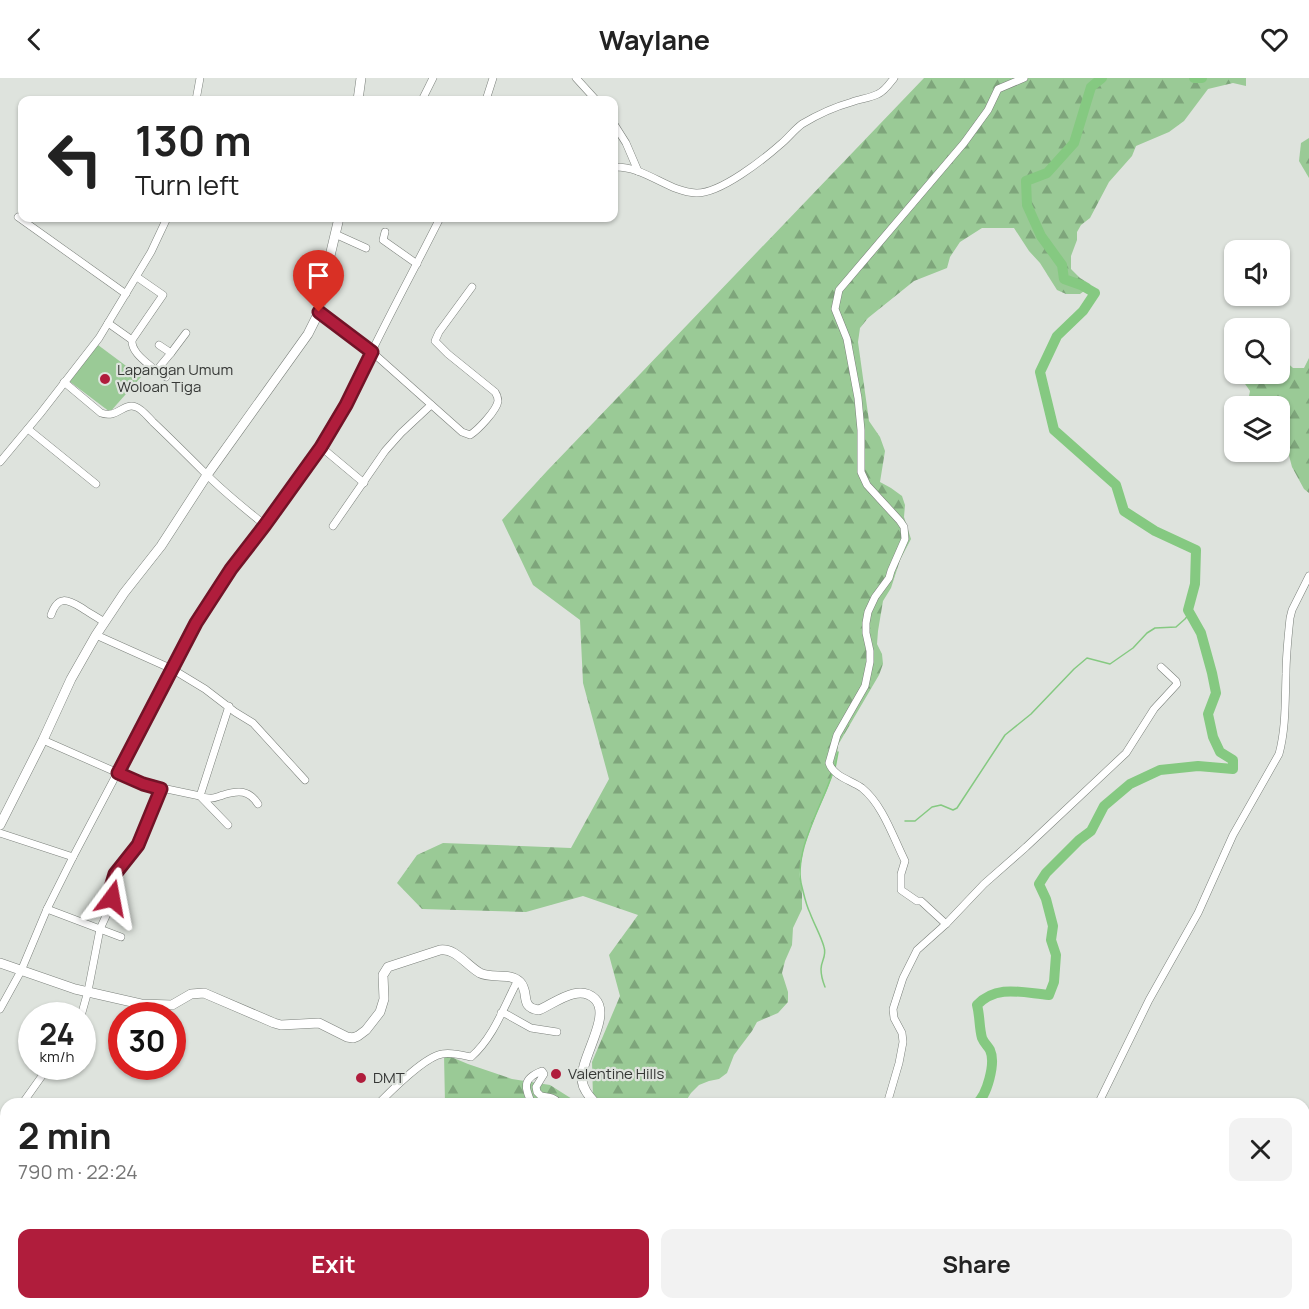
<!DOCTYPE html>
<meta charset="utf-8">
<style>
body{margin:0;font-family:Manrope,sans-serif;background:#f2f2f2;color:#222;height:100vh;display:flex;flex-direction:column;font-size:22px;white-space:nowrap}
*{box-sizing:border-box;margin:0}
p{font-size:20px;color:#767676}
.icon{flex:none;width:33px;height:33px;fill:none;stroke:currentColor;stroke-width:2;stroke-linecap:round;stroke-linejoin:round}
.map{position:relative;flex:1;overflow:hidden}
.drawer{position:absolute;left:0px;top:1020px;width:1310px;height:212px;display:flex;flex-direction:column;background:#fff;border-radius:18px 18px 0 0;box-shadow:0 2px 4px #0004}
.drawer>*{flex:none}
.banner{position:absolute;left:18px;top:18px;width:600px;height:126px;border-radius:12px;box-shadow:0 2px 4px #0004;background:#fff;color:#222;overflow:hidden}
.controls{position:absolute;left:1224px;top:162px;display:grid;gap:12px}
.controls a{display:grid;place-items:center;width:66px;height:66px;border-radius:12px;background:#fff;box-shadow:0 2px 4px #0004;font-size:30px}
.speed{position:absolute;left:18px;top:924px;display:flex;gap:12px;font-size:30px;font-weight:700;text-align:center}
.speed>*{display:grid;place-content:center;width:78px;height:78px;border-radius:50%;background:#fff;box-shadow:0 2px 4px #0004;line-height:1}
.speed small{font-size:15px;font-weight:400}
.speed .limit{border:9px solid #d22;background:#fff;color:#111}
.pin{position:absolute;display:grid;place-items:center;width:51px;height:51px;color:#fff;margin:-62px -26px;border-radius:50% 50% 50% 0;rotate:-45deg;box-shadow:0 0 6px #0007}
.pin .icon{rotate:45deg}
.me{position:absolute;width:66px;margin:-33px;rotate:13deg;stroke-linejoin:round;filter:drop-shadow(0 0 4px #0008)}
.turn{display:flex;align-items:center;gap:21px;height:126px;padding:0 18px;font-size:27px}
.turn .icon{width:78px;height:78px;stroke-width:2.5}
.turn b{display:block;font-size:42px;line-height:51px}
.round{display:grid;place-items:center;flex:none;width:63px;height:63px;border-radius:12px;background:#f2f2f2}
.headline{display:flex;align-items:center;justify-content:space-between;height:102px;padding:0 18px}
h1{font-size:36px;font-weight:700;line-height:45px}
.action{display:flex;gap:12px;margin-top:auto;padding:12px 18px}
.action a{flex:1;height:69px;border-radius:12px;background:#b01d3c;color:#fff;font-size:24px;font-weight:700;line-height:69px;text-align:center}
.action a+a{background:#f2f2f2;color:#222}
header{display:flex;justify-content:space-between;align-items:center;height:78px;padding:0 18px;background:#fff;font-size:27px;font-weight:700}
.map>svg:first-child{display:block}
</style>
<header><svg class="icon" aria-label="back" viewBox="0 0 24 24"><path d="M15 5l-7 7 7 7"/></svg>Waylane<svg class="icon" aria-label="heart" viewBox="0 0 24 24"><path d="M12 20l-8-8c-3-5 5-10 8-4 3-6 11-1 8 4z"/></svg></header>
<div class="map">
<svg width="1309" height="1231" viewBox="0 0 1309 1231">
<defs>
<pattern id="forest-firs" width="22" height="20" patternUnits="userSpaceOnUse" patternTransform="scale(1.5)"><rect width="22" height="20" fill="#9aca96"/><path d="M5 1l3.5 6h-7zM16 11l3.5 6h-7z" fill="#7ea57b"/></pattern>
</defs>
<rect width="100%" height="100%" fill="#dee3dd"/>
<g fill="url(#forest-firs)">
<path d="M924,0h322v8l-13,-3 -25,6 -24,32 -15,11 -33,14 -4,10 -23,26 -19,36 -9,7 -4,7v8l-6,16v13l9,9 10,6 1,2 -11,8h-14l-9,-4 -17,-27 -11,-12 -15,-23h-32l-22,14 -10,15 -3,11 -33,13 -46,37 -8,10 -2,14 11,79 11,16 5,14 -5,31 11,6 11,8 3,9 -1,12 7,22 -11,21 -9,28 -8,13 -5,30 -1,13 5,10 1,10 -4,11 -41,70 -2,20 -9,25 -12,27 -11,30 -5,27 3,14v21l-9,19 -1,17 -7,16 -3,12 6,19v10l-10,11 -21,9 -5,9 -18,24 -7,18 -8,6 -10,2 -10,4 -8,8 -7,11h-87l-4,-6 -1,-36 28,-66 -11,-41 29,-40 -55,-19 -57,16 -104,-3 -25,-26 20,-28 26,-12 128,5 38,-69 -26,-96 -3,-63 -47,-35 -31,-65 45,-49z"/>
<path d="M1309,60v40l-10,-17 2,-18z"/>
<path d="M1280,278l13,12h11l5,-10v135l-5,-4 -12,-22 -5,-19 -7,-8v-34h-28l-4,-5 2,-10 -7,-10 1,-7h36z"/>
<path d="M444,976l24,10 44,15 38,6 30,19h-135z"/>
</g>
<path fill="#9aca96" d="M98,267l43,32 -31,35 -41,-31z"/>
<g fill="none" stroke-linecap="round" stroke-linejoin="round">
<g stroke="#85c981" stroke-width="1.5">
<path d="M835,690l3,-16"/>
<path d="M905,743h10l17,-14 9,-2 12,5 4,-2 48,-73 26,-21 43,-45 13,-11 23,6 23,-16 14,-15 8,-5 21,-1 9,-8 5,-6"/>
<path d="M825,909c-2,-5 -4,-12 -4,-18 0,-8 6,-13 3,-22 -3,-11 -10,-23 -14,-34 -4,-8 -6,-18 -8,-26 -10,-34 21,-83 31,-115"/>
</g>
<g stroke="#85c981" stroke-width="10">
<path d="M1194,0h8"/>
<path d="M976,1026c11,-8 20,-41 14,-54 -2,-4 -6,-7 -8,-12 -3,-11 -2,-22 -5,-33 20,-21 46,-12 72,-10l5,-13 2,-27 -5,-15 2,-14 -7,-27 -7,-15 7,-11 33,-33 12,-9 13,-25 26,-22 30,-14 38,-4 35,3v-9l-13,-8 -7,-15 -5,-23 8,-21 -4,-20 -11,-40 -13,-23 7,-26 1,-34 -41,-19 -31,-20 -8,-26 -62,-55 -14,-58 17,-36 26,-25 12,-18 -14,-8 -17,-6 -2,-14 -21,-29 -14,-31 -1,-24 21,-8 27,-30 17,-56 11,-9"/>
<path d="M887,1231v-5"/>
</g>
<defs>
<g id="street">
<path d="M576,0l20,22"/>
<path d="M196,22l4,-22"/>
<path d="M422,22l11,-22"/>
<path d="M486,22l7,-22"/>
<path d="M614,46l12,19 12,28"/>
<path d="M614,89c31,-1 54,25 82,26 24,1 68,-34 86,-50 7,-6 12,-13 20,-19 15,-9 32,-17 50,-22 8,-3 18,-4 26,-8 7,-3 12,-11 16,-16"/>
<path d="M18,139l108,77"/>
<path d="M490,140h10"/>
<path d="M385,154l-2,8 34,24"/>
<path d="M335,156l31,14"/>
<path d="M137,199l26,18 -31,45c-1,13 16,23 24,31l15,-18 -12,-8"/>
<path d="M319,234l53,40 90,80 8,3c8,-5 27,-25 28,-34 0,-4 -1,-6 -3,-9l-47,-38 -13,-13 4,-9 33,-45"/>
<path d="M108,245l24,17"/>
<path d="M171,275l15,-20"/>
<path d="M156,293l10,6"/>
<path d="M64,304l37,31c17,6 22,-11 35,-6 6,2 12,10 17,15 18,17 35,34 53,52 18,18 39,35 59,51"/>
<path d="M28,351l68,55"/>
<path d="M321,369l43,36"/>
<path d="M0,384l40,-48 59,-76 52,-86 16,-34"/>
<path d="M333,448l52,-75 16,-18 30,-28"/>
<path d="M51,537c7,-20 16,-16 31,-7 7,5 15,9 22,14"/>
<path d="M96,557l76,34 33,20 30,23 18,11 52,57"/>
<path d="M229,628l-29,90c2,1 7,2 9,2 5,1 10,-2 14,-3 16,-5 26,-5 35,9"/>
<path d="M43,662l100,44 57,12 28,29"/>
<path d="M0,755l73,24"/>
<path d="M47,831l74,28"/>
<path d="M946,846l-25,-23h-4l-16,-11v-16l4,-13c-12,-24 -22,-56 -43,-73 -11,-8 -28,-11 -33,-25l8,-28 28,-49 5,-24v-11l-4,-18v-10l2,-11 7,-15 14,-19 2,-7 14,-32 -1,-12 -4,-6 -33,-36 -6,-13v-42l-3,-32 -11,-59 -12,-30 4,-19 125,-147 24,-33 10,-21 26,-11"/>
<path d="M0,931l21,-38 26,-62 26,-52 99,-188c35,-82 99,-148 149,-222 20,-30 35,-64 51,-96 22,-45 46,-89 68,-133"/>
<path d="M501,935l5,1 25,14 26,4"/>
<path d="M81,938l7,-25 12,-62 11,-24 2,-27 25,-33 23,-56"/>
<path d="M22,1026l27,-38"/>
<path d="M378,1026c14,-14 46,-47 64,-50 9,-2 20,1 29,3 23,-20 33,-51 47,-77"/>
<path d="M532,1026c-7,-16 -11,-25 10,-33l2,3 -8,13 1,5 4,4c9,1 13,1 19,8"/>
<path d="M887,1026l12,-41 4,-21 -1,-9 -8,-15 -1,-9 10,-31 14,-28 29,-26 38,-40 42,-37 100,-94 28,-44 23,-25 -1,-3 -15,-14"/>
<path d="M1098,1026l51,-104 49,-87 35,-78 46,-81c7,-26 6,-53 7,-80 0,-18 2,-37 4,-56l2,-8 17,-34"/>
<path d="M0,1051l6,6"/>
<path d="M0,1076l6,-13"/>
<path d="M0,1128l5,6 -5,6"/>
<path d="M0,1199l6,-1"/>
<path d="M0,1230l3,-5 3,-18"/>
<path d="M792,1231l5,-5"/>
<path d="M993,1231l3,-5"/>
</g>
<g id="secondary">
<path d="M358,22l3,-22"/>
<path d="M0,747l43,-85 28,-61 25,-44 28,-42 37,-47 46,-71 101,-141 11,-22 6,-35 14,-59"/>
<path d="M0,885l75,26 66,15 31,1 19,-11 13,-1 70,30 7,2 38,-2 28,14 6,1 5,-2 8,-6 14,-18 4,-13 -1,-24 5,-8 52,-17c16,-2 26,15 40,23 12,6 30,-1 40,9 10,10 -1,26 19,28 16,-7 40,-27 56,-11 17,17 -15,59 -13,81 1,10 8,17 14,24"/>
<path d="M361,1231l3,-5"/>
</g>
</defs>
<use href="#street" stroke="#7b807b" stroke-width="8"/>
<use href="#secondary" stroke="#7b807b" stroke-width="10"/>
<use href="#street" stroke="#fff" stroke-width="7"/>
<use href="#secondary" stroke="#fff" stroke-width="9"/>
</g>
<g fill="none" stroke-linecap="round" stroke-linejoin="round">
<defs>
<path id="route" d="M112,820v-14l3,-10 23,-29 23,-56 -18,-5 -25,-11 78,-150 35,-54 34,-44 56,-78 25,-42 26,-53 -53,-40"/>
</defs>
<use href="#route" stroke="#721327" stroke-width="15"/>
<use href="#route" stroke="#b01d3c" stroke-width="10"/>
</g>
<g fill="#b01d3c" stroke="#dee3dd" stroke-width="2">
<circle cx="105" cy="301" r="6"/>
<circle cx="556" cy="996" r="6"/>
<circle cx="361" cy="1000" r="6"/>
</g>
<g text-anchor="middle" stroke-width="4.5" stroke-linejoin="round" paint-order="stroke">
<g font-size="15" fill="#353735" stroke="#dee3dd" text-anchor="start">
<text x="117" y="297">Lapangan Umum<tspan x="117" dy="17">Woloan Tiga</tspan></text>
<text x="568" y="1001">Valentine Hills</text>
<text x="373" y="1005">DMT</text>
</g>
</g>
</svg>
<div class="controls">
<a><svg class="icon" aria-label="sound" viewBox="0 0 24 24"><path d="M4 9h4l5-4v14l-5-4H4zM17 9q2 3 0 6"/></svg></a>
<a><svg class="icon" aria-label="search" viewBox="0 0 24 24"><circle cx="10" cy="10" r="6"/><path d="M15 15l6 6"/></svg></a>
<a><svg class="icon" aria-label="layers" viewBox="0 0 24 24"><path d="M12 4l9 5-9 5-9-5zM3 14l9 5 9-5"/></svg></a>
</div>
<div class="speed"><div>24<small>km/h</small></div><div class="limit">30</div></div>
<div class="pin" style="left:319px;top:234px;background:#d93025"><svg class="icon" aria-label="arrive" viewBox="0 0 24 24"><path d="M6 21V4h12l-3 4 3 4H6"/></svg></div>
<svg class="me" style="left:112px;top:820px" viewBox="-20 -20 40 40"><path d="M0-17L14 15 0 8-14 15z" fill="#b01d3c" stroke="#fff" stroke-width="4"/></svg>
<div class="banner">
<div class="turn"><svg class="icon" aria-label="left" viewBox="0 0 24 24"><path d="M17 20v-9H6M10 6l-5 5 5 5"/></svg><div><b>130 m</b>Turn left</div></div>
</div>
<section class="drawer">
<div class="headline"><div><h1>2 min</h1><p>790 m · 22:24</p></div><a class="round"><svg class="icon" aria-label="close" viewBox="0 0 24 24"><path d="M6 6l12 12M18 6L6 18"/></svg></a></div>
<div class="action"><a>Exit</a><a>Share</a></div>
</section>
</div>
